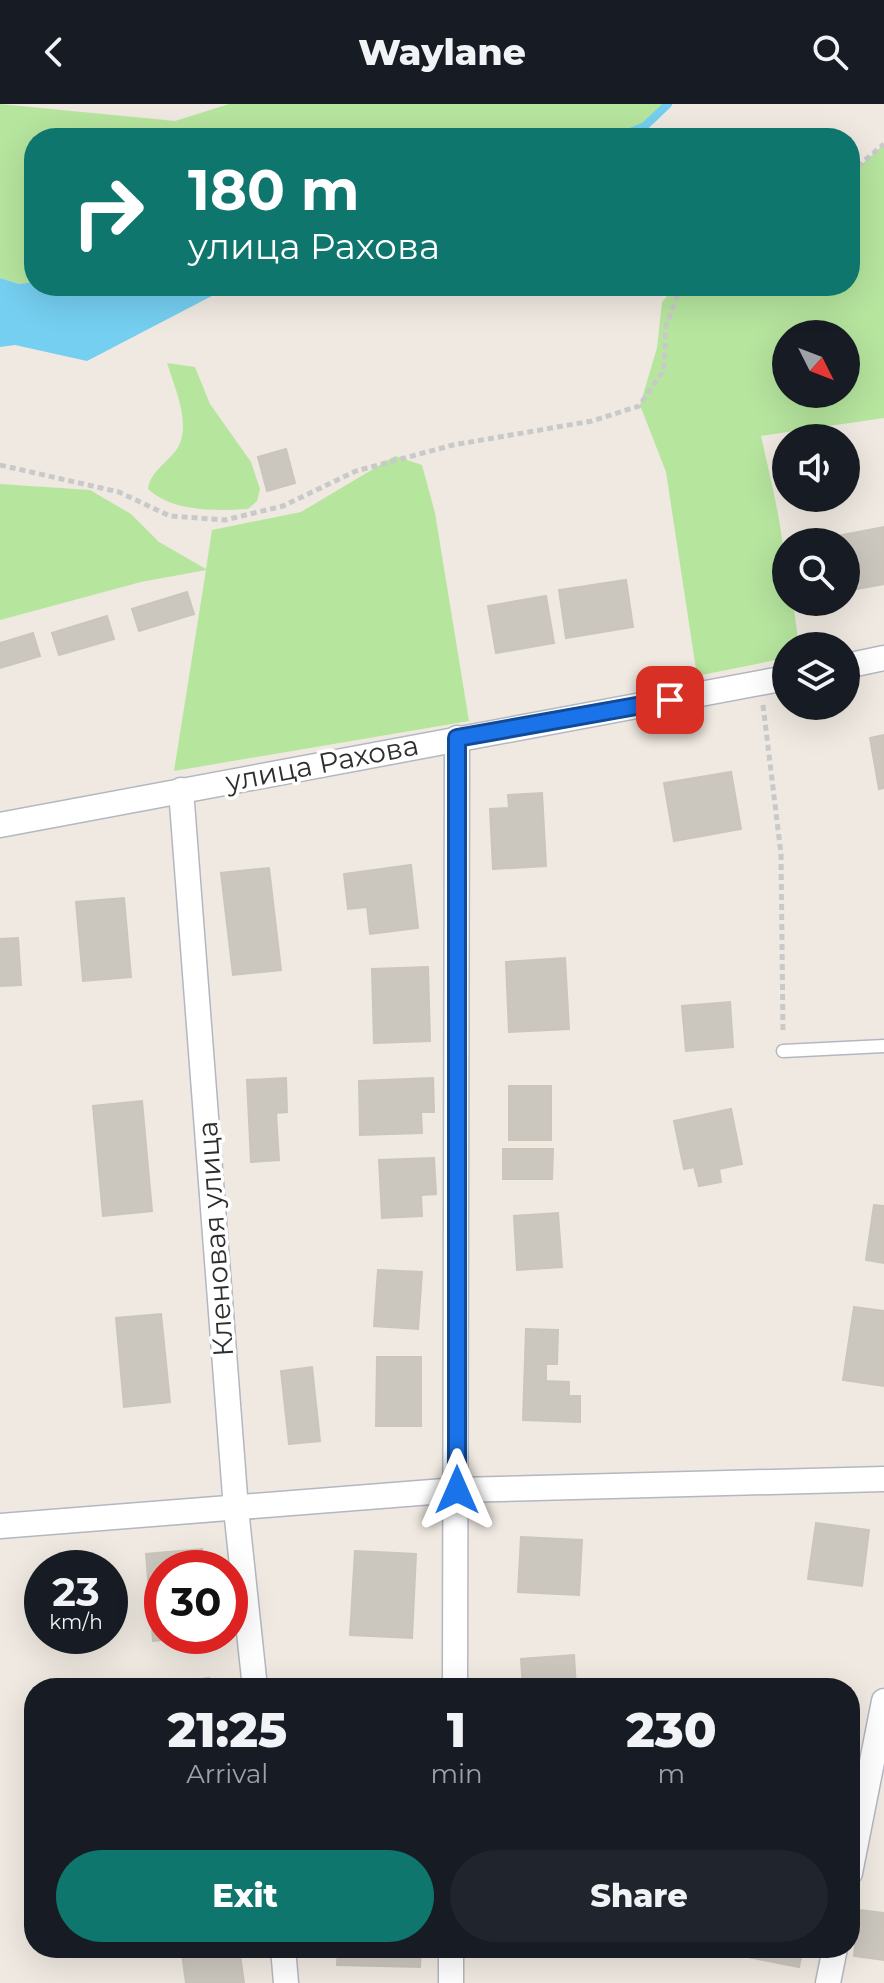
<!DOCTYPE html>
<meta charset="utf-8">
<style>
body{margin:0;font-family:Montserrat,sans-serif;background:#20242c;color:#f1f3f6;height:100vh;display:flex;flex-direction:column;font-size:30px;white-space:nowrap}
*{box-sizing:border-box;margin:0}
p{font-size:26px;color:#9ea1a6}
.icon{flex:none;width:44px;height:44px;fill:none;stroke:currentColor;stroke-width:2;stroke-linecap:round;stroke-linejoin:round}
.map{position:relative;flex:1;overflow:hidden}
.panel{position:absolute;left:24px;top:1574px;width:836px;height:280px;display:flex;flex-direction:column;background:#171b24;border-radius:32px;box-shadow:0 8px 32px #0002}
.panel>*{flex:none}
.guide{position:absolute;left:24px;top:24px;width:836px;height:168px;border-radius:32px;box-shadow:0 8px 32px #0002;background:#0f766e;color:#fff;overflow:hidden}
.needle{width:52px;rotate:132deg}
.controls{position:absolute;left:772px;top:216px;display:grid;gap:16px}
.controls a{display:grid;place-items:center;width:88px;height:88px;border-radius:50%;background:#171b24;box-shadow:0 8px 32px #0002;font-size:40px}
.speed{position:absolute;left:24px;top:1446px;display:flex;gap:16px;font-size:40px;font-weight:700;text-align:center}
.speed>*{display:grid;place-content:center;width:104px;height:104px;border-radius:50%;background:#171b24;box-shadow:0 8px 32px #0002;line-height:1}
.speed small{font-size:20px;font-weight:400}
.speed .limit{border:12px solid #d22;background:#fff;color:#111}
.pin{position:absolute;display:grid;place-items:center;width:68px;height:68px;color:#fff;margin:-34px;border-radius:16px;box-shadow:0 4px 12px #0006}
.me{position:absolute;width:88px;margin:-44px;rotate:0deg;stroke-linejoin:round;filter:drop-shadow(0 0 6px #0008)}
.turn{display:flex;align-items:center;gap:28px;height:168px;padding:0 32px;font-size:36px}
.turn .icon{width:104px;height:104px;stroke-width:2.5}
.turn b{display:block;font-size:56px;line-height:68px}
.eta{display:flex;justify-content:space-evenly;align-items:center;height:136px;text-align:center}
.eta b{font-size:48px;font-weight:800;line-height:56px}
.action{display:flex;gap:16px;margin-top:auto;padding:16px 32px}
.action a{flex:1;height:92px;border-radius:48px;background:#0f766e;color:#fff;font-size:32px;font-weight:800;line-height:92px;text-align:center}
.action a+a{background:#20242c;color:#f1f3f6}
header{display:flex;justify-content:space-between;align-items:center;height:104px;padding:0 32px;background:#171b24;font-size:36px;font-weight:800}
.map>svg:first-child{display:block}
</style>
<header><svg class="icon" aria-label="back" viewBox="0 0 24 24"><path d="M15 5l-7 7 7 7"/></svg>Waylane<svg class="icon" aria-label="search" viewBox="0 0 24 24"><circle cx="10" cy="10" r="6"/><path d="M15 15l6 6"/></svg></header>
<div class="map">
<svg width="884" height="1879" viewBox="0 0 884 1879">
<rect width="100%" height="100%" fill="#efe9e1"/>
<g fill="#b6e59e" fill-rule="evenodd">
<path d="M0,0l175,17 54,-17h439l-23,22 -93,12h-518v144l-15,2 -19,-6z"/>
<path d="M884,40v274l-123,18c14,63 25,101 25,166h7l6,44h-13v12l-89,18 -31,-204 -26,-67 17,-57 5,-46 14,-16h174v-111zM786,230h60v60h-60z"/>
<path d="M167,259l28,4 15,37 41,58 9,27 -3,12 -9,8c-32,2 -75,3 -100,-20 3,-17 14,-22 25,-35 22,-23 2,-65 -6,-91z"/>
<path d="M395,352l27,9 13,48 34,208 -295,50 32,-201 -65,12 -141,38v-136l90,6 41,24 28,28 47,27 6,-39 89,-18z"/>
</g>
<g fill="#75cff0">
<path d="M645,22l-17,12h-76z"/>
<path d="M0,174l19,6 15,-2v4h197l-144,75 -72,-16 -15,2z"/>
</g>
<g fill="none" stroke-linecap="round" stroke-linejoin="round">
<path stroke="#75cff0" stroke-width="8" d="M616,34l29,-12 23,-22"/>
</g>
<g fill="#cbc7bf" stroke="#cbc5ba" stroke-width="2">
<path d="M286,345l9,34 -28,8 -9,-34z"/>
<path d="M884,423v57l-38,7v-49h-13l-1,-5z"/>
<path d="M626,476l7,47 -67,11 -7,-48z"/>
<path d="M187,488l7,22 -55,17 -7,-22z"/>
<path d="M546,492l8,47 -58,10 -8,-47z"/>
<path d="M107,512l7,23 -55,16 -7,-22z"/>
<path d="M33,529l7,23 -40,12v-25z"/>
<path d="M884,631v53l-5,1 -9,-51z"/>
<path d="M731,668l10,57 -67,12 -10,-58z"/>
<path d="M542,689l4,73 -53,3 -3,-60 19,-1 -1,-13z"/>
<path d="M411,761l7,63 -48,6 -3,-27 -19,2 -4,-35z"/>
<path d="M269,764l12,102 -48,5 -12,-102z"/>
<path d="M124,794l7,79 -48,4 -7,-79z"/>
<path d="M18,834l3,47 -21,1v-47z"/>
<path d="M565,854l4,71 -60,3 -3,-70z"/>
<path d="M428,863l2,74 -56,2 -2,-74z"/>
<path d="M730,898l3,45 -47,4 -4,-45z"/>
<path d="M286,974l1,34 -11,1 3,47 -28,2 -4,-82z"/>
<path d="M433,974l1,34h-13l1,21 -62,2 -1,-54z"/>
<rect x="509" y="982" width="42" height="54"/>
<path d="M142,997l10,110 -49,5 -10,-110z"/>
<path d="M731,1005l11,55 -23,5 2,13 -22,4 -5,-19 -10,2 -10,-48z"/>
<path d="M503,1045h50l-1,30h-49z"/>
<path d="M434,1054l2,36 -15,1 1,21 -40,2 -3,-58z"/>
<path d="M874,1101l10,1v57l-18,-3z"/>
<path d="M558,1109l4,54 -45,3 -3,-54z"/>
<path d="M378,1166l44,2 -4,57 -44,-3z"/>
<path d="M854,1203l30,4v75l-41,-6z"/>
<path d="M161,1210l9,88 -46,5 -8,-89z"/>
<path d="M526,1225l32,1 -1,34h-11v17l23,1v14h11v26l-57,-2z"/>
<path d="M377,1253h44v69h-45z"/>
<path d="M312,1263l8,74 -31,3 -8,-73z"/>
<path d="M816,1419l53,7 -7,56 -54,-7z"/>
<path d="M521,1433l61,3 -3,55 -61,-3z"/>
<path d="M202,1445l1,19h-41v68h44l-53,5 -7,-87z"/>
<path d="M355,1447l61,3 -4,84 -62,-3z"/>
<path d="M574,1551l2,33h-53l-2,-29z"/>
<path d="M209,1574l1,10h-53v-3z"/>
<path d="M789,1575l59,9h-60z"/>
<path d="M859,1806l25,3v47l-30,-4z"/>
<path d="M222,1844h17l5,35h-58l-4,-29z"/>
<path d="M338,1844h83l-1,19 -83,-2z"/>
<path d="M750,1844h53l-4,19 -51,-10z"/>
</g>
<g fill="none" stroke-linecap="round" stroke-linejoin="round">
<defs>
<path id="lane" d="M783,947l101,-5"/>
<g id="street">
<path d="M846,562l38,-8"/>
<path d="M181,686l55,719 19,179"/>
<path d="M0,721l786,-147"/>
<path d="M0,1422l457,-36 427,-11"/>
<path d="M455,1584l2,-950"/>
<path d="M850,1769l34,-172"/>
<path d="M283,1844l3,35"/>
<path d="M451,1879v-35"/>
<path d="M828,1879l7,-35"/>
</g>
</defs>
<use href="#lane" stroke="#b4b7c1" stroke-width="15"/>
<use href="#street" stroke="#b4b7c1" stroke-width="27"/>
<g stroke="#c9c9c9" stroke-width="5" stroke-dasharray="6 4" stroke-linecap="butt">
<path d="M850,69l34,-29"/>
<path d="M0,361l119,27 51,24 55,4 58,-14 73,-35 97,-26 139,-24 47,-15 25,-36 2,-44 15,-40"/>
<path d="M763,601l18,149 2,180"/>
</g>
<use href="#lane" stroke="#fff" stroke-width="12"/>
<use href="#street" stroke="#fff" stroke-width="24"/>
</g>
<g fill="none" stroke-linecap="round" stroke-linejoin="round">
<defs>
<path id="route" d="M457,1386v-752l213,-38"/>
</defs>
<use href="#route" stroke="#114b97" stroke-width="20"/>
<use href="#route" stroke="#1a73e8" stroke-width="14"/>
</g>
<g text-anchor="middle" stroke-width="7" stroke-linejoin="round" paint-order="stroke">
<g font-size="28" fill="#2e2e2e" stroke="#fff">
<text transform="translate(322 659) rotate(-11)" y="10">улица Рахова</text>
<text transform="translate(215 1135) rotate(-94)" y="10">Кленовая улица</text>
</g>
</g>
</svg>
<div class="controls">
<a><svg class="needle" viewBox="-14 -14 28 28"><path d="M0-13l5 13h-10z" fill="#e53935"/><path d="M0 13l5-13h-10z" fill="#9ea1a6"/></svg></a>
<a><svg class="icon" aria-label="sound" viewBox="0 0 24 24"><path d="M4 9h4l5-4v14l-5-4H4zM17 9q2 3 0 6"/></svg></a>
<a><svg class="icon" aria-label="search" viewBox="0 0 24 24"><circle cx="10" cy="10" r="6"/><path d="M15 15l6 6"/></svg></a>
<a><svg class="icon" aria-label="layers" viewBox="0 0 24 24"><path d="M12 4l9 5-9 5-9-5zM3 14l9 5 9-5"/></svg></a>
</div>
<div class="speed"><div>23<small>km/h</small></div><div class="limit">30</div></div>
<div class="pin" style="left:670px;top:596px;background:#d93025"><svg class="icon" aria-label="arrive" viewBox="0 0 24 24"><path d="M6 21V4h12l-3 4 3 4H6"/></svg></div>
<svg class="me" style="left:457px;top:1386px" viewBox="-20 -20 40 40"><path d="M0-17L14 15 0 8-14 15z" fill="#1a73e8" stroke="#fff" stroke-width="4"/></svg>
<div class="guide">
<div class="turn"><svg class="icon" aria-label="right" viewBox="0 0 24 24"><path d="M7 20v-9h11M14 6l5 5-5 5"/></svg><div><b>180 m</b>улица Рахова</div></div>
</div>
<section class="panel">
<div class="eta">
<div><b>21:25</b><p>Arrival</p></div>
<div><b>1</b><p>min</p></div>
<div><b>230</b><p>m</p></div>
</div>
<div class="action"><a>Exit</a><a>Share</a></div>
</section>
</div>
